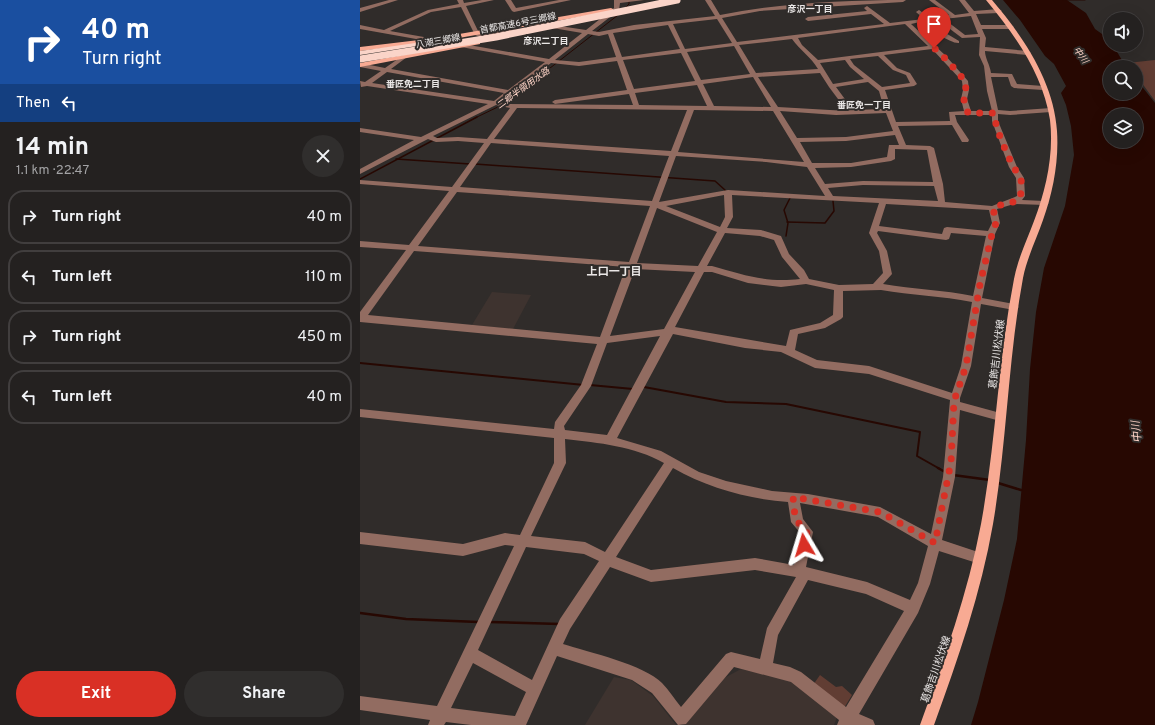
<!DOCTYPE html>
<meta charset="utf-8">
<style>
body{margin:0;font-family:Overpass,"Noto Sans JP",sans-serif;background:#302e2d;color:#f1f3f6;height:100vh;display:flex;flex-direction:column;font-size:15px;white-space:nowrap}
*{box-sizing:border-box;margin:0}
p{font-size:13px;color:#a3a3a5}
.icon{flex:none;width:22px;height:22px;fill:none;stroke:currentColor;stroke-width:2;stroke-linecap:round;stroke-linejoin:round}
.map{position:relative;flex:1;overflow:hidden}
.details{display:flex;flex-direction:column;background:#242120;width:360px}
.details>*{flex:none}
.hud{background:#1a4fa0;color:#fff;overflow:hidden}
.controls{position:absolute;left:743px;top:12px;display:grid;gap:8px}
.controls a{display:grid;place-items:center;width:40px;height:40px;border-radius:50%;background:#242120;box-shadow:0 4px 16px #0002,0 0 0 1px #413e3e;font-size:20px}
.pin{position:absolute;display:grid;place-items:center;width:34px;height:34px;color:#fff;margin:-41px -17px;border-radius:50% 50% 50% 0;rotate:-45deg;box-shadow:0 0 4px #0007}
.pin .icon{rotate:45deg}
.me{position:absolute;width:44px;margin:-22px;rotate:353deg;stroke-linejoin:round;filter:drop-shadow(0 0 3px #0008)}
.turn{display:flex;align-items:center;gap:14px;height:84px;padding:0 16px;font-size:18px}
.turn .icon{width:52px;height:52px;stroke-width:2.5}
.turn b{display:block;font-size:28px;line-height:34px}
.then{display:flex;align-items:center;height:38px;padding:0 16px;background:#0003;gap:8px;font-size:15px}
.round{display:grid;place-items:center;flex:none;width:42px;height:42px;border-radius:21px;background:#302e2d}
.summary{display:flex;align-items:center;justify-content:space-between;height:68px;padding:0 16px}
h1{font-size:24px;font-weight:700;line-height:30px}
.button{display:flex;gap:8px;margin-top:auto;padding:8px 16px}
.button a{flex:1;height:46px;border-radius:24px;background:#d93025;color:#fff;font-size:16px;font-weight:700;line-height:46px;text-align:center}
.button a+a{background:#302e2d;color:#f1f3f6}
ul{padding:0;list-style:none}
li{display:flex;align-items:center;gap:12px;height:54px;margin:0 8px 6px;padding:0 8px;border:2px solid #413e3e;border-radius:16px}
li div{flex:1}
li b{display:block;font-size:15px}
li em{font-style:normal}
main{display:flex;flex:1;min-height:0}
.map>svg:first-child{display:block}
</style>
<main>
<section class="details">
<div class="hud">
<div class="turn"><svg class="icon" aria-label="right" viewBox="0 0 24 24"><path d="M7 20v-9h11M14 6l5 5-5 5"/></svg><div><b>40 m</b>Turn right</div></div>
<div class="then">Then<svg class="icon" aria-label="left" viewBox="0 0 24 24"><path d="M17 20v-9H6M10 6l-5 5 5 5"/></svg></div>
</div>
<div class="summary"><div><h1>14 min</h1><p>1.1 km · 22:47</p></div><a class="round"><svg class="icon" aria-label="close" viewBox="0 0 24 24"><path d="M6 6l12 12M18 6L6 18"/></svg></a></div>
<ul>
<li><svg class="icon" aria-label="right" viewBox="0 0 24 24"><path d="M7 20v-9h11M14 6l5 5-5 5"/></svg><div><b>Turn right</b></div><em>40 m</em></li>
<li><svg class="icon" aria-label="left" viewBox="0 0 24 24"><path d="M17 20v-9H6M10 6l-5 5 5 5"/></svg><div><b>Turn left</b></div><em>110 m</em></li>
<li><svg class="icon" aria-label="right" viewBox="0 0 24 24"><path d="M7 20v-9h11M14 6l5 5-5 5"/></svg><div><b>Turn right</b></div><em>450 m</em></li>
<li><svg class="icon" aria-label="left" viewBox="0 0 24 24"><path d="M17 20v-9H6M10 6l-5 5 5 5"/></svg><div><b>Turn left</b></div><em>40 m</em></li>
</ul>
<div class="button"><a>Exit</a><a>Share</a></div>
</section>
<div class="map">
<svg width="795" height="725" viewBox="0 0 795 725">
<rect width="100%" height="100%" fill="#302c2a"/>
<g fill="#3e332f">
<path d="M132,292l39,3 -18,34 -41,-4z"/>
<path d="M381,669l49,11 47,37 -3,8h-152l35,-43z"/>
<path d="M254,677l17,3 22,16 23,29h-91z"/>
</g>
<g fill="#613d33">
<path d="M795,60v41l-19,-26v-8h-6l-3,-4z"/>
<path d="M460,675l16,12 6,-1 10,9 -8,13 -31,-23z"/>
</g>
<path fill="#270802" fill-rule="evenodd" d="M643,0h64l19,13 9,16 14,10 1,6h3l13,22h-16v26h26v-14l19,24v622h-184l7,-23 26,-102 13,-61 9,-99 4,-71 6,-57 8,-44 21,-62 9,-51 -3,-29 -5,-21 -5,-12 5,-7 -12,-22 -9,-8 -25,-36zM750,115h26v26h-26z"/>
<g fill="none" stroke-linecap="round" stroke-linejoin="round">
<g stroke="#270802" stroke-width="1">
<path d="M703,0h22"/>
<path d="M265,8l4,-4v-4"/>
<path d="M115,118l29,-14 114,-89"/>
</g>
<g stroke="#270802" stroke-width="1.5">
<path d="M36,159l74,5"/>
<path d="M115,164l240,17 10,9v3"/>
<path d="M0,179l117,-62"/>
<path d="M427,222l38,1 9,-12 -1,-10"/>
<path d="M426,236l2,-13 -4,-13 6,-12"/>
</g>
<g stroke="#270802" stroke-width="2">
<path d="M0,363l224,22"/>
<path d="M230,385l43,4"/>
<path d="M284,387l82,15 60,2 134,28 -3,24 23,13"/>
</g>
<g stroke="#270802" stroke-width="2.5">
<path d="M578,468l7,4"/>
<path d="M593,475l37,5"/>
<path d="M638,483l23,7"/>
<path d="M0,613l46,6 72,3"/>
<path d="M129,622l71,2"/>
</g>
<g fill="#926c61" fill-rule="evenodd">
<path d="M29,0h9l-38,12v-4z"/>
<path d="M97,0h6l1,3 18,-3h12l-28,6 13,27 4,1 30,-6 3,2 -34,8 -7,-3 -14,-28 -30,5 -41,19 159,28 33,-26 -47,-8 -2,-1v-2l53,8 28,-22v-8h30l-24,3 -1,7 -27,21 7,1 35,-7 81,-9 -10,-16h6l9,15c61,-12 124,-15 186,-15l-3,2 -143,9 -38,7 15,24 147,-18 -13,-10 -63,7 -3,-2 3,-2 59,-6 -3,-3 3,-2 23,17 34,-4 -8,-7 3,-2 11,8 19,-3 -20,-15h6l20,15 14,-2 -10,-13h6l9,11 25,-2 3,2 -3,2 -23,1 5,11h30l3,2 -3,2h-29l4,9 -1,9 43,4 3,2 -3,2 -43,-4c0,7 5,14 6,22l21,1 5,10 26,2 3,2 -3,2 -29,-2 -3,-2 -3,-9h-17l7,33 12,1 41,-3 3,2 -3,2 -41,3 -12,-1v7l19,46 7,11 1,18 -3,4 23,1 4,2 -4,2 -31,-1 -17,5 3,14 -5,11 -13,64 32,6 5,3 -5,3 -33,-6 -10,62 -11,32v4l44,12 1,3 -1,3 -4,1 -40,-11 -5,67 -13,63 42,14 2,4 -2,4 -4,2 -41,-13 -9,33 -12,29 -59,101 14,6 2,5h-38l2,-5 -48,-38 -57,-15 -48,57 -8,1 -26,-32 -20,-13 -75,-24 -31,69h-55l-25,-3 -2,3h-16l2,-5 -70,-10v-14l77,10 77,-160 -9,-1 -42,11 -103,-12v-12l103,12 42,-11 15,2 34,-72v-25l-194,-21v-8l194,20 1,-7 26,-37 16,-41 -237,-22v-10l46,-62 -46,-3v-6l49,4 40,-54 -89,-7v-4l92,7 32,-44 -26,-2 -22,1 -8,-3 -68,35v-5l54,-29 -54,-8v-4l61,9 67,-33 -121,-18 -6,1 -1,-6 5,1 16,-11 -21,-4v-4l25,5 20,-14 3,2 -1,1 -16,12 117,21 37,-28 -185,-33v-4l24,5 44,-20 31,-6zM611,16l7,18 -13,1 -21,-16zM357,19l15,24 -47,6 -12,-25zM578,20l24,18 18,-1 -1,18 5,11 3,25 5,20h-21l-4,-12 2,-9 -1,-9 -23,-26 -34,-31 9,-2c8,6 31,22 39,21v-2l-32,-19zM545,24l23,22 -110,14 -16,-15 -4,-7zM308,25l12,24 -58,8 -9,-24zM228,34l11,2 9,-2 8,23 -37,5 -24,-2zM432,39c8,11 19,18 26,30l-62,4 -17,-28zM374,46l16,28 -49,6 -14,-28zM572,49l30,32 1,9 -2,9 3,12 -15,1 1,9 -54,1 -11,-32 29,-4 3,-2 -7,-11 -13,-5 -13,-13zM321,53l14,28 -61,8 -11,-29zM518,56l15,14 13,5 4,8 -28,4 -28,-22 -4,-6zM485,60l5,7 14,12 -31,5 -13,-21zM257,61l10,29 -72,10 -3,2 3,2 74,-10 4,11 -127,-1 -6,-2 51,-39 28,3zM27,72l117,21 -10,8 -122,-18zM460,73l9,14 18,24 -69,-4 -20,-30zM393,77l18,30 -57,-1 -11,-22zM508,82l11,9 5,18 -31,1 -17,-23zM337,85l10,21 -68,-1 -4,-12zM136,105l14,3 -23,31 -29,-2 -21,1 -4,-2zM157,108l170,2 -16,41 -177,-12zM334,110l79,1 31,51 -126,-10zM420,111l56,4 50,-2 7,18 -47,6 -49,1zM595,115h37v6l17,46 7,11 1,18 -2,1 -23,9 -47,-4 -2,-18 -9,-36 -4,-2 -24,-1 -8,-19 54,-1 10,17h6l1,-2 -12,-18zM535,135l4,10h-10l-2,12 -36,6h-39l-12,-21 46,-1zM131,143l178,13 -17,45 -192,-14zM535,149l32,1 6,32 -70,-1 -38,3 -10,-16 36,-1 40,-6 4,-2zM316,156l90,6 41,5 18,29 -97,-6 -69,12zM503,185l71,1 4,15 -105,-5 -5,-8zM97,192l193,14 -21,56 -211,-16zM364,195l1,22 -5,10 -54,-21zM372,195l147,8 -10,30 10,18 4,22 -10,11 -34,1 -30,-6 -5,-9 -15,-16 -8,-18 -20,-6 -34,-2 6,-11zM526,204l103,6 3,13 -4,8 -41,-4 -3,1 -2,6 -63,-8zM297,208l60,24 -19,34 -61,-3zM518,231l68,9 3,-1 2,-6 35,3 -13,60c-29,-6 -60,-7 -90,-12l9,-10 -5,-23 -10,-18zM365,233l35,3 14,4 8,17 18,22c-34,4 -56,-4 -88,-13h-5zM54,251l212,16 -26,70 -232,-22zM275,269l60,3 -31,57 -54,7zM344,272h8l36,11 33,4 25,-3 28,6 -1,25 -13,8 -30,7 -4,16 -111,-19zM521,290c30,5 61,6 91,12l-11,64 -9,27 -83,-27 -52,-6 -22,-10 3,-16 27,-6 16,-9 2,-2v-26zM313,334l72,14 36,4 34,16 54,6 81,26 -7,77 -12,57 -51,-27 -72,-13 -36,-3 -46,-10 -27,-9 -38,-21 -44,-13zM300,336l-53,99 -42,-5 -1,-4 27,-40 16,-43zM205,439c34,4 69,7 99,24l-59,89 -20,-10 -54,-6 35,-73zM313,468c35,20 75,31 115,34l3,20 10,12 -7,31 -39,-7 -104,12 -35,-13zM440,503l78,14 50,29 -10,37 -8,17 -43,-18 -61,-15 7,-35 -10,-13zM166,547l58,7 15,7 -39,58 -28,61 -54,-30zM250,567l41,15 104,-12 41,7 -29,51 -7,31 -29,-7 -5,2 -45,53c-6,-7 -12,-17 -19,-24 -17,-18 -74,-31 -99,-39l7,-15zM448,580l58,14 38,17 -58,96 -45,-35 -11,-5 -17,-4 5,-28zM113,663l53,29 -11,24 -64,-8z"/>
<path d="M145,0h6l5,8 43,-8h12l-57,12 -2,-1z"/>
</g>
<g fill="#f8aa93" fill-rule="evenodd">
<path d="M626,0h6c31,36 62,82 65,131 2,30 -4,61 -14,89 -7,20 -16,38 -20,58 -15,81 -16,164 -30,246 -12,69 -35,135 -59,201h-14c24,-66 48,-132 61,-201 15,-81 17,-164 33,-245 4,-21 13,-39 20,-58 12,-31 20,-67 16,-101 -7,-46 -35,-85 -64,-120z"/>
<path d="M251,8l2,1v2l-177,31 -76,9v-4l76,-9z"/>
<path d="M118,41l2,1v2l-120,23v-4z"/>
</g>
<path fill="#fad4c8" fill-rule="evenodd" d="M55,43l3,2 -1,1 -57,9v-4z"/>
<path stroke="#fad4c8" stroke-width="7" d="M0,59l136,-22 181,-37"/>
</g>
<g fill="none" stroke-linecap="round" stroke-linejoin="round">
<path stroke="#d93025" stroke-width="7" stroke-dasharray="0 12.6" d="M444,545l3,-13c-14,-13 -12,-17 -14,-35l87,15 55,31 16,-81 3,-61 12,-35 14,-82 12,-50 4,-11 -3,-15 4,-2 20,-5c5,-6 6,-16 3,-24 -2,-4 -5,-7 -7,-11 -7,-14 -18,-38 -19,-53h-26l-4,-13 2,-10 -1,-9 -18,-21 -13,-12"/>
</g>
<g text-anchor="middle" stroke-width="4" stroke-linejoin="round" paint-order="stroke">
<g font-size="9" font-weight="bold" fill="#eae7e6" stroke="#302c2a">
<text x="450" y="12">彦沢一丁目</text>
<text x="186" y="44">彦沢二丁目</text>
<text x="53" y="87">番匠免二丁目</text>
<text x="504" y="108">番匠免一丁目</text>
</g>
<g font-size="9" fill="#eae7e6" stroke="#302c2a">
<text transform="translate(158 23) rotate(-11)" y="3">首都高速6号三郷線</text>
<text transform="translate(78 41) rotate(-10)" y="3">八潮三郷線</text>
</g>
<g font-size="9" font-style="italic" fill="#fdd3c6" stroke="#302c2a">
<text transform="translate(721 55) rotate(54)" y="3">中川</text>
<text transform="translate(163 88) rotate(-36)" y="3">二郷半領用水路</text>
</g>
<g font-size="10" fill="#eae7e6" stroke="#302c2a">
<text transform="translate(636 354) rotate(-83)" y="4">葛飾吉川松伏線</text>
<text transform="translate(575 669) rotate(-71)" y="4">葛飾吉川松伏線</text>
</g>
<g font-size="11" font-weight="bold" fill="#eae7e6" stroke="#302c2a">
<text x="254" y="275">上口一丁目</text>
</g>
<g font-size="11" font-style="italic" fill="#fdd3c6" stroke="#302c2a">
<text transform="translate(776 432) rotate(-96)" y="4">中川</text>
</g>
</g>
</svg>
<div class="controls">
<a><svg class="icon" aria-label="sound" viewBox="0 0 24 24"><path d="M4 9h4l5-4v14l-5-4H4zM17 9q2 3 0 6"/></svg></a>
<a><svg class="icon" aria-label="search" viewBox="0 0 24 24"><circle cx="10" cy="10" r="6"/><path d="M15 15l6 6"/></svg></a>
<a><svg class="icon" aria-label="layers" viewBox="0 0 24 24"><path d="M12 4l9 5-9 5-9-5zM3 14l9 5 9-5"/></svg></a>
</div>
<div class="pin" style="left:574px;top:48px;background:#d93025"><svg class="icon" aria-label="arrive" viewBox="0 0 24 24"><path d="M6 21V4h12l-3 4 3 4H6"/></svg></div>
<svg class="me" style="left:444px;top:545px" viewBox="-20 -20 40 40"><path d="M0-17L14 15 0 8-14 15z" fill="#d93025" stroke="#fff" stroke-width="4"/></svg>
</div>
</main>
